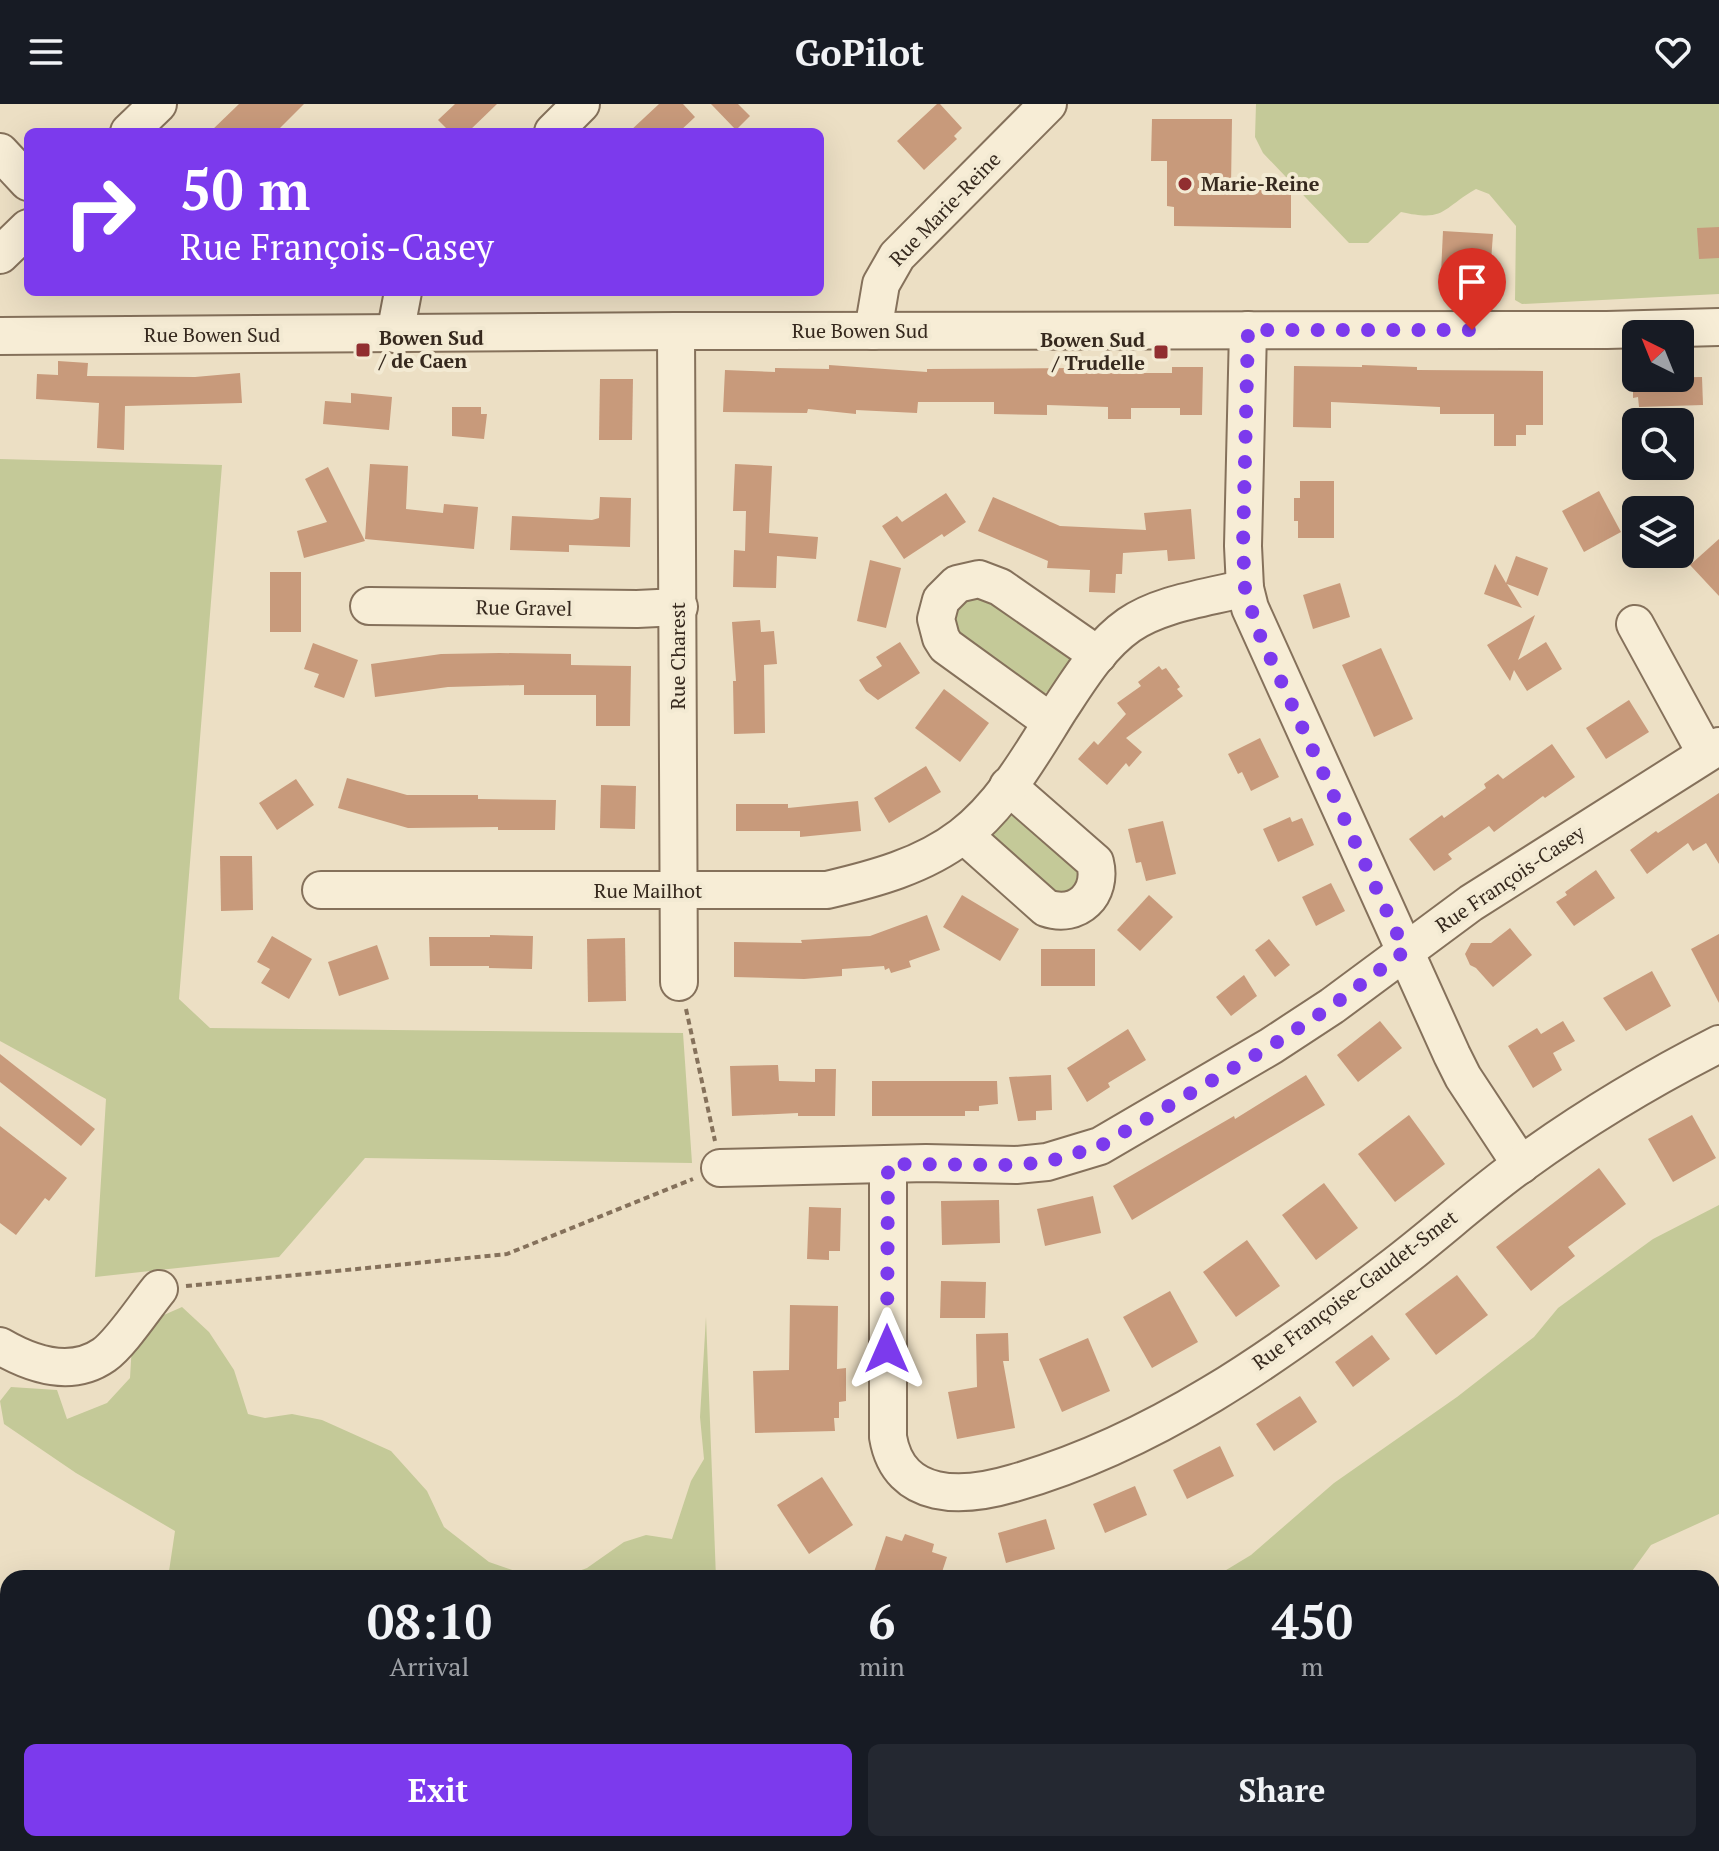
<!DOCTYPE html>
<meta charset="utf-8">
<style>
body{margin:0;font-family:"PT Serif",serif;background:#242831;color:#f1f3f6;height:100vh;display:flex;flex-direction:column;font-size:30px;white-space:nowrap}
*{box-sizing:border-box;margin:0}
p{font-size:26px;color:#9ea1a6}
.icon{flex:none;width:44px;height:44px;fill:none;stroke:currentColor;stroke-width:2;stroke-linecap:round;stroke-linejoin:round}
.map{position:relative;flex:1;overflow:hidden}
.side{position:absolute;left:0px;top:1466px;width:1720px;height:282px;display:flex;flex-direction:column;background:#171b24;border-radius:24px 24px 0 0;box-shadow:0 8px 32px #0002}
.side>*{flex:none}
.guide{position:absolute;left:24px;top:24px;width:800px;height:168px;border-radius:12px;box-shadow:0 8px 32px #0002;background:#7c3aed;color:#fff;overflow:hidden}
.needle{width:52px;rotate:317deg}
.controls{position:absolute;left:1622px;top:216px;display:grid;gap:16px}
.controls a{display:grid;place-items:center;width:72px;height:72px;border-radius:12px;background:#171b24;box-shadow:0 8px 32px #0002;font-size:40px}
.pin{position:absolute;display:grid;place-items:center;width:68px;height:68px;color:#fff;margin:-82px -34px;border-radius:50% 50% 50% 0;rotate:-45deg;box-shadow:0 0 8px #0007}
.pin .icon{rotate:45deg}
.me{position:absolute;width:88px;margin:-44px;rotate:0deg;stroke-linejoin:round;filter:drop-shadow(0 0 6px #0008)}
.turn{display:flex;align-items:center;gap:28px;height:168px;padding:0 24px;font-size:36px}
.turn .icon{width:104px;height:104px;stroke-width:2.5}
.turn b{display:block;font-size:56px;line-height:68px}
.eta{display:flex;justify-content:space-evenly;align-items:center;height:136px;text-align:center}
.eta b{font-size:48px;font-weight:700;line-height:56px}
.primary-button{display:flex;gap:16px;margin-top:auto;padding:16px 24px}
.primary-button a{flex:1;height:92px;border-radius:12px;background:#7c3aed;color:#fff;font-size:32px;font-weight:700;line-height:92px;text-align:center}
.primary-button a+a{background:#242831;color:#f1f3f6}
header{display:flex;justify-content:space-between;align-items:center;height:104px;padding:0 24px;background:#171b24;font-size:36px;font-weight:700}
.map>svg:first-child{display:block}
</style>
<header><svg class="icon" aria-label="menu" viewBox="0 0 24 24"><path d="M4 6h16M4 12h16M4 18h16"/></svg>GoPilot<svg class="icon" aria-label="heart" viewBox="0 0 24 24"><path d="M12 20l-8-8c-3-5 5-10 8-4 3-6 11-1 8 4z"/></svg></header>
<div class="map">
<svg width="1719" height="1747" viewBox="0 0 1719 1747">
<rect width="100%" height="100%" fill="#ecdfc4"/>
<g fill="#c4c998">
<path d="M1256,0h463v190l-197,10 -7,-4 1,-74 -27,-32 -13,-5c-35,20 -30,33 -75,23l-33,31h-19l-86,-90 -8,-16z"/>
<path d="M0,355l222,6 -43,534 31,29 473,5 9,130 -327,-5 -86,99 -184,20 11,-178 -106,-58z"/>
<path d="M980,488l90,63c-1,16 -15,32 -29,41l-83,-57 -5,-29 5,-10z"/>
<path d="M1012,708l65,48 3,17 -4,11 -17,7 -69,-57z"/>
<path d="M1719,1101v309l-68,31 -24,33h-414l38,-23 83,-72 123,-86 77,-60 24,-29 95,-69z"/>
<path d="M182,1203l27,25 25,38 14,44 17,4 27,-4 30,6 69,31 36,40 17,36 45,35 46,16h-367l7,-47 -99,-58 -72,-49 -4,-23 11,-14 46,3 10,29 40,-16 23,-25 2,-34 25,-26z"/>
<path d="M706,1213l10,261h-156l27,-10 37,-26 22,-7 26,4 19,-58 13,-22 -4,-42z"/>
<path d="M335,1740h504l-6,7h-527z"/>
<path d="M926,1740h330l-24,7h-307z"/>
</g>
<path fill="#a5bfb7" stroke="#6d8c84" stroke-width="2" d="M1719,1659v88h-269l16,-7h246v-78z"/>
<g fill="#c89a7b">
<path d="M239,0h65l-28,28h-66z"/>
<path d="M455,0h42l-29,28h-18l-12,-12z"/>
<path d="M659,0h24l12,13 -16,15h-50z"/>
<path d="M711,0h27l12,12 -14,14z"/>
<path d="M937,0h3l22,24 -8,8 3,3 -33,31 -27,-29z"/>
<path d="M1152,15h80l-1,68h60v41l-117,-2v-19l-7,-1v-45h-16z"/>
<path d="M1719,123v31l-20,1 -2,-31z"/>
<path d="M1443,127l50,3 -3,41 -49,-2z"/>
<path d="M58,257l30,2 -1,13 108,1 45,-4 2,30 -117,3 -1,44 -27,-2 2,-45 -63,-4 1,-25 21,1z"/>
<path d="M829,261l98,7v-3l149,-1v-3l56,1v7h40v-6h31l-1,48h-22v-7h-49v11h-23v-12l-61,-2v10l-53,-1v-12h-76l-1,11 -61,-3v4l-48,-5 -1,4 -84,-1 2,-42 50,2v-4l54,1z"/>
<path d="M1362,261l55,2v3l126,1v54h-17v10h-10v11h-22v-32h-54v-7l-109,-5v26l-38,-1 1,-61 68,1z"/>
<path d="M1702,273l1,28 -64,2 -1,-10 -5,1v-20z"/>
<path d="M600,275h33l-1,61h-33z"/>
<path d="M351,289l41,4 -3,33 -66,-6 2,-23 26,2z"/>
<path d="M452,303h29v7h6l-3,25 -32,-3z"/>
<path d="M370,360l38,2 -2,43 37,4 1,-9 34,3 -4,42 -109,-10z"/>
<path d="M735,360l37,2 -3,67 49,4 -2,22 -39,-3 -1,32 -43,-1 1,-37 11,1 1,-40h-13z"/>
<path d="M328,363l37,74 -61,17 -7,-27 30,-9 -22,-43z"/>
<path d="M1300,377h34v57h-36v-17h-4v-23h6z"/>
<path d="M1599,387l22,41 -37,20 -22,-41z"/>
<path d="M946,389l20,29 -22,15 -2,-3 -38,25 -22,-33 15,-10 5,6z"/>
<path d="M600,393l31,1 -1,49 -61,-2v7l-59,-2 2,-34 80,4 7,-2z"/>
<path d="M993,393l67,29 86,4 -2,-17 47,-4 4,50 -27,2 -1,-11 -44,3 -1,21h-6l-1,19 -26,-1 1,-22 -43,-2 1,-7 -70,-30z"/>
<path d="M1719,435v57l-29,-31z"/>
<path d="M1516,452l32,12 -10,28 -31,-12 15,24 -38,-14 11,-30 11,19z"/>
<path d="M870,456l31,8 -15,60 -29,-7z"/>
<rect x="270" y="468" width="31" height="60"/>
<path d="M1340,479l10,34 -37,12 -10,-34z"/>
<path d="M1535,511l-17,45 28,-18 16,27 -35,22 -13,-21 -4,11 -23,-36z"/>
<path d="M760,516l1,12 13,-1 3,33 -13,1 1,68 -31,1 -1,-53h3l-4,-59z"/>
<path d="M900,538l20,31 -42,27 -12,-9 -7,-11 23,-14 -6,-9z"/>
<path d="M313,539l45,17 -14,38 -30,-11 5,-13 -15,-5z"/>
<path d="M1381,544l32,71 -39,18 -32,-72z"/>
<path d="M500,549l71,1v11l60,1 -1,60h-34v-31h-72v-10l-76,2 -73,10 -4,-33 70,-10z"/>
<path d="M1159,562l3,4 4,-2 14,19 -3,2 6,7 -57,42 16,14 -13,15 -3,-4 -19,22 -29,-26 16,-18 4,4 28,-31 -9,-11 24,-17 -3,-4z"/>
<path d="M944,585l45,34 -29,39 -45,-34z"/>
<path d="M1629,596l20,32 -43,27 -20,-31z"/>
<path d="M1260,634l19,39 -28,14 -9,-19 -4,2 -10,-20z"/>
<path d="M1552,640l23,33 -30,21 -2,-2 -49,36 -5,-6 -41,28 4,5 -18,12 -25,-32 33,-24 2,3 42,-30 -2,-4 14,-10 5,5z"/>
<path d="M926,662l15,26 -52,31 -15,-25z"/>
<path d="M347,674l60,17h71v4l78,1 -1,30h-57v-3l-90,1 -70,-20z"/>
<path d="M296,675l18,26 -37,25 -18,-27z"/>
<path d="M601,681l35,1 -1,43 -35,-1z"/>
<path d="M1719,689v71l-13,-21 -13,8 -5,-8 -41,31 -17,-24 26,-19 2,2z"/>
<path d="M858,697l3,30 -61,6v-6h-64v-27h52v4z"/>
<path d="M1290,713l2,5 10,-4 12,27 -36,17 -15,-33z"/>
<path d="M1163,717l13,53 -30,7 -5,-19 -5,1 -8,-34z"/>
<path d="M220,752h32l1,54 -32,1z"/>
<path d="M1596,766l19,28 -41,28 -18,-24 11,-7 -2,-3z"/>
<path d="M1331,779l14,28 -29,15 -14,-29z"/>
<path d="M962,791l57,34 -19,32 -57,-34z"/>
<path d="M1149,791l24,22 -33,34 -23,-21z"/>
<path d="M927,811l13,35 -31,11 2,6 -20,6 -2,-5 -4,2 -1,-4 -42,3v7l-38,3 -70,-2v-35l68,1 -1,-3 69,-4z"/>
<path d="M1510,824l22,27 -39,32 -17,-19 -6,-3 -5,-11 6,-11h20z"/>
<path d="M1719,830v69l-28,-54z"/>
<path d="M490,831l43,1 -1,33 -43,-1v-2h-59l-1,-29h61z"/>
<path d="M272,832l40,23 -23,40 -28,-16 9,-14 -13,-7z"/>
<path d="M625,834l1,63 -38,1 -1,-63z"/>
<path d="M1269,835l21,26 -15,12 -20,-27z"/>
<path d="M377,841l12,34 -50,17 -11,-34z"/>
<rect x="1041" y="845" width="54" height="37"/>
<path d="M1652,867l19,35 -45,25 -23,-33z"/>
<path d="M1244,871l13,21 -26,20 -15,-19z"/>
<path d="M1380,917l22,27 -44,34 -21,-27z"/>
<path d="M1563,917l12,20 -22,12 9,17 -29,18 -25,-42 29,-18 4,6z"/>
<path d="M1128,925l18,31 -38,23 2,4 -23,15 -20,-34z"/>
<path d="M0,950l95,75 -14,17 -81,-64z"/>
<path d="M778,961l1,16 36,1v-13h21l-1,47h-37v-3l-66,3 -2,-50z"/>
<path d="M1051,971l1,35 -16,1v9l-18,1 -9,-44z"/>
<path d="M1306,971l19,30 -193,115 -19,-34 121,-70 1,3z"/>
<path d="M872,977h125l1,23 -19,2v5h-14v5h-93z"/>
<path d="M1409,1011l36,49 -50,38 -37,-48z"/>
<path d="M1692,1011l24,43 -43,24 -25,-43z"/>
<path d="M0,1022l67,52 -18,23 -4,-3 -29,37 -16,-12z"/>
<path d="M1599,1064l27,36 -58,43 7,9 -44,35 -35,-44z"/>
<path d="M1324,1079l34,45 -42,32 -34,-45z"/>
<path d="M1093,1092l8,37 -56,13 -8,-37z"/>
<path d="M999,1096l1,43 -58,2 -1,-44z"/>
<path d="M809,1103l32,1 -1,43h-11v9l-22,-1z"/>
<path d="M1247,1136l33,46 -44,31 -33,-45z"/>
<path d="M1457,1171l31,40 -52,40 -31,-41z"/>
<path d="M941,1177l45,1 -1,36h-45z"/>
<path d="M1170,1187l28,51 -46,26 -29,-51z"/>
<path d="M790,1201l48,1 -1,63 9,-1v33l-7,1v16h-5l1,13 -80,2 -2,-62 36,-1z"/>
<path d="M1008,1229l1,28h-6l12,67 -58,11 -9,-47 29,-5 -1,-53z"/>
<path d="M1372,1231l18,24 -37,28 -18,-25z"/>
<path d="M1088,1234l22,53 -48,21 -23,-53z"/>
<path d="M1300,1292l17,26 -43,29 -18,-27z"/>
<path d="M1220,1342l14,30 -47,23 -14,-29z"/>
<path d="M822,1373l31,48 -44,29 -32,-49z"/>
<path d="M1135,1382l12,29 -42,18 -12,-29z"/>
<path d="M1046,1415l9,30 -49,14 -8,-30z"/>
<path d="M905,1430l29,10 -2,8 15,5 -7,21h-68l14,-42 16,5z"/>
</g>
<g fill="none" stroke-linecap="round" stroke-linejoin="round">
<defs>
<g id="minor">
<path d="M129,28l29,-28"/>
<path d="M553,28l28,-28"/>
<path d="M0,48l28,30"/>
<path d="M0,151l28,-27"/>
<path d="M1248,226l-5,216 2,42 5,20 202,447 11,22 58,88"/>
<path d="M676,227l3,651"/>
<path d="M873,227l8,-47 16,-28 151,-152"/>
<path d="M395,230l8,-42"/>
<path d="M0,232l676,-5 931,-1 112,-3"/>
<path d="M369,502l268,3 42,-2"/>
<path d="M1635,520l70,128"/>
<path d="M1051,618l-105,-76 -5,-8 -5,-19 5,-19 16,-16 22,-5 21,8 98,68"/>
<path d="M964,731l82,73c32,11 57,-14 49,-46l-87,-76"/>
<path d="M321,786h506c47,-11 96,-24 135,-54 41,-31 70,-83 97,-126 20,-30 40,-64 70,-85 32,-22 78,-27 116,-37"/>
<path d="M888,1060v273c11,65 76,61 126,46 140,-40 262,-126 376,-214 45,-34 87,-73 133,-106 62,-45 127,-84 196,-119"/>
<path d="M720,1064l206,-5 90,2 31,-3 53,-16 171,-100 61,-40 139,-103 248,-157"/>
<path d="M0,1242c31,18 71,32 104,9 17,-12 41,-49 55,-66"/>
</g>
</defs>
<use href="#minor" stroke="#85715b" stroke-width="40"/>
<g stroke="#85715b" stroke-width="4" stroke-dasharray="6 4" stroke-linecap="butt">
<path d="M686,905l29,132"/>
<path d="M186,1182l321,-32 186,-75"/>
</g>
<use href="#minor" stroke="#f7edd6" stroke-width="36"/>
</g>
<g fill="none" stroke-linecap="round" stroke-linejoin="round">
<path stroke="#7c3aed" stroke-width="14" stroke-dasharray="0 25.2" d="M887,1245l1,-185 128,1 31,-3 53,-16 171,-100 61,-40 73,-55 -147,-320 -13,-43 -2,-42 5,-216h224"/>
</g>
<g fill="#912e30" stroke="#f3ead3" stroke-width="3">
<circle cx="1185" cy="80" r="8"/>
<rect x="355" y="238" width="16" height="16" rx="4"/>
<rect x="1153" y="240" width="16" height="16" rx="4"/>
</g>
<g text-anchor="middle" stroke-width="8" stroke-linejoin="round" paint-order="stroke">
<g font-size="20" font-weight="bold" fill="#36291e" stroke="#f3ead3" text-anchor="start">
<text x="1201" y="87">Marie-Reine</text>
<text x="379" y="241">Bowen Sud<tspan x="379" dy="23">/ de Caen</tspan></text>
<text x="1145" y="243" text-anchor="end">Bowen Sud<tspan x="1145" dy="23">/ Trudelle</tspan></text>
</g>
<g font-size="20" fill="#36291e" stroke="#f3ead3">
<text transform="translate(945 105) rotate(-46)" y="7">Rue Marie-Reine</text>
<text x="860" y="234">Rue Bowen Sud</text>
<text x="212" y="238">Rue Bowen Sud</text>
<text transform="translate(524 504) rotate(1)" y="7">Rue Gravel</text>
<text transform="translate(678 552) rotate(-90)" y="7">Rue Charest</text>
<text transform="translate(1510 775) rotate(-34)" y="7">Rue François-Casey</text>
<text x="648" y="794">Rue Mailhot</text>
<text transform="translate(1355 1186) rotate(-37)" y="7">Rue Françoise-Gaudet-Smet</text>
</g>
</g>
</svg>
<div class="controls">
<a><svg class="needle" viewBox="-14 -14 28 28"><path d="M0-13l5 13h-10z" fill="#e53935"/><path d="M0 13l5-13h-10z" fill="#9ea1a6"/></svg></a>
<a><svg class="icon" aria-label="search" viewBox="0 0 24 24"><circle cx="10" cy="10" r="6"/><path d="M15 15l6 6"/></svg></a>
<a><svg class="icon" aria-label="layers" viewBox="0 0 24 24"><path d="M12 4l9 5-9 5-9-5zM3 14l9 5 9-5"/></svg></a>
</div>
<div class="pin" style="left:1472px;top:226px;background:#d93025"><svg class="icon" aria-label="arrive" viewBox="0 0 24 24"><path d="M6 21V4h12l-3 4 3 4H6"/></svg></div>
<svg class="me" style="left:887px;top:1245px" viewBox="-20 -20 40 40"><path d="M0-17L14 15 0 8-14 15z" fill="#7c3aed" stroke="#fff" stroke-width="4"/></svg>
<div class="guide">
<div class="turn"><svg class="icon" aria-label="right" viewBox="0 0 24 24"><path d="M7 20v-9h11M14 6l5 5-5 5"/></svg><div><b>50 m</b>Rue François-Casey</div></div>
</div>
<section class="side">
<div class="eta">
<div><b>08:10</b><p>Arrival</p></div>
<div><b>6</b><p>min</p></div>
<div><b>450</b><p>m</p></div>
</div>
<div class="primary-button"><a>Exit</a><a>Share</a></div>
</section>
</div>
